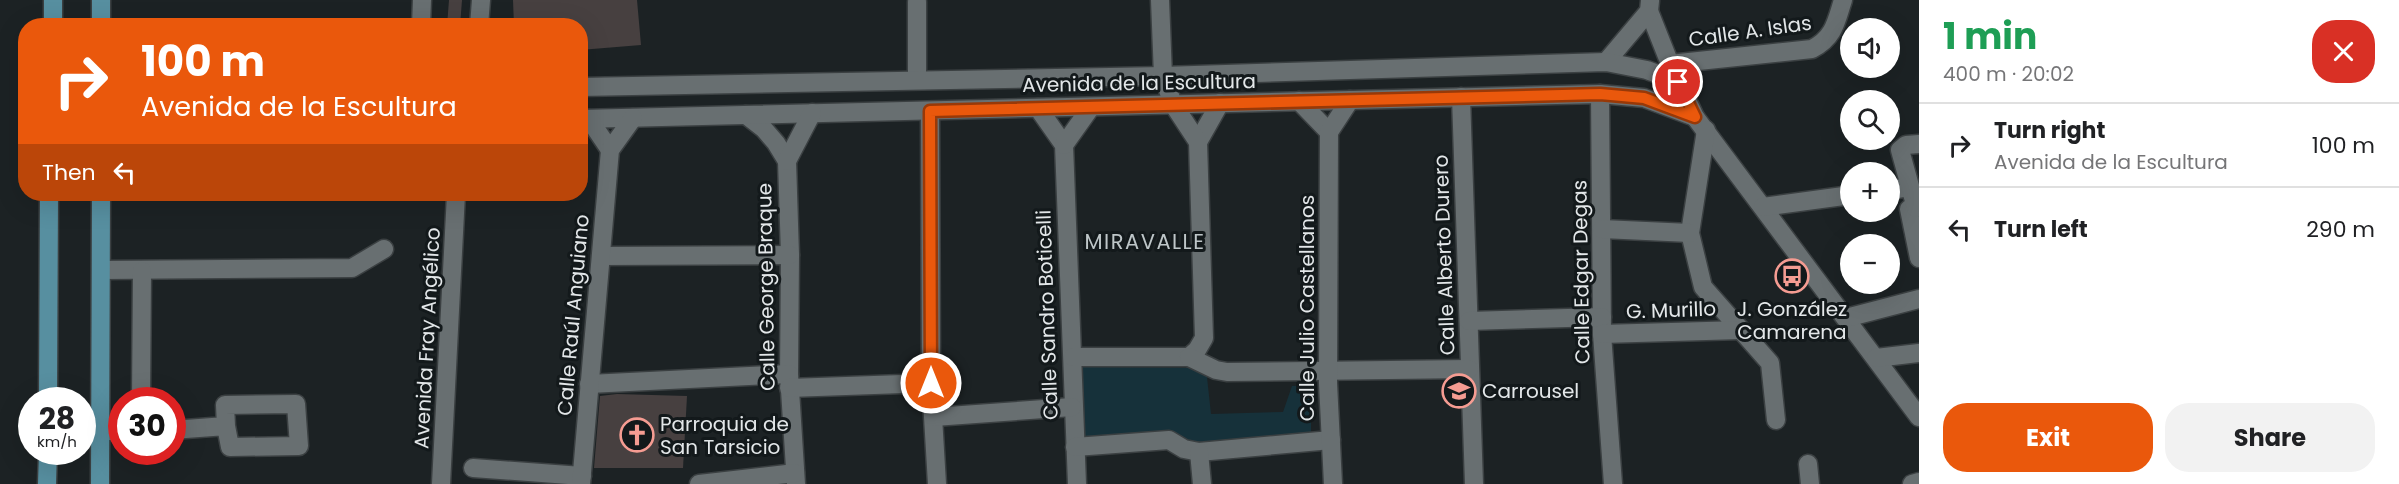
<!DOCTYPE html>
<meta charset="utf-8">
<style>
body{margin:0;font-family:Poppins,sans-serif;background:#f2f2f2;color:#202124;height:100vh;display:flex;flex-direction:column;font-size:22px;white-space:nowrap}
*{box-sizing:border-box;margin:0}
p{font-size:20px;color:#757577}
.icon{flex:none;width:33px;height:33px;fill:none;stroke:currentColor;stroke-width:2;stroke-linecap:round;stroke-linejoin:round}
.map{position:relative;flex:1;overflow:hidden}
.sheet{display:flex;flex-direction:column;background:#fff;width:480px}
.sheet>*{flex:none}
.hud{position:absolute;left:18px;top:18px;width:570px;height:183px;border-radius:24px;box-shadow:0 6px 24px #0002;background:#ea580c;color:#fff;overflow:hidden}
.fabs{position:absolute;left:1840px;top:18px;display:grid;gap:12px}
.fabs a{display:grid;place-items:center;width:60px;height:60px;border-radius:50%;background:#fff;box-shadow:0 6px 24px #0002;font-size:30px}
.speed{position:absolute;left:18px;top:387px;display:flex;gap:12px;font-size:30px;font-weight:700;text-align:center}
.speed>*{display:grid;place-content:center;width:78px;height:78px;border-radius:50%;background:#fff;box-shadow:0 6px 24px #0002;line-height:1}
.speed small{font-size:15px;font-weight:400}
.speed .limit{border:9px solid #d22;background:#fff;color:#111}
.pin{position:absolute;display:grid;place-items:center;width:51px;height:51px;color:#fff;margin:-26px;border:3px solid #fff;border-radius:50%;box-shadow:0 2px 6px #0007}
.me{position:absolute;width:66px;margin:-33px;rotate:0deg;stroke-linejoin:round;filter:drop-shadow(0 0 4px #0008)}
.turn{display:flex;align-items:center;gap:21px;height:126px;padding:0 24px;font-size:27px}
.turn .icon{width:78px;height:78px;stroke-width:2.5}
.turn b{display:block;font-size:42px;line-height:51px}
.then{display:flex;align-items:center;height:57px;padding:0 24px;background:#0003;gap:12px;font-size:22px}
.round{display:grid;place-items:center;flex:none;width:63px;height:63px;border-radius:24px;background:#f2f2f2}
.headline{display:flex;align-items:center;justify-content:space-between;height:102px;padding:0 24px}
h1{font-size:36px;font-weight:700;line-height:45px;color:#1e9e55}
.button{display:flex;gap:12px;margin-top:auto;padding:12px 24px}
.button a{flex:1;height:69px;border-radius:24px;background:#ea580c;color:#fff;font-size:24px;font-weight:700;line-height:69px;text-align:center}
.button a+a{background:#f2f2f2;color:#202124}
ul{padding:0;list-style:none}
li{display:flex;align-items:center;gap:18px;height:84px;padding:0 24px;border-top:2px solid #e0e0e0}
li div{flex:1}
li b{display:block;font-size:22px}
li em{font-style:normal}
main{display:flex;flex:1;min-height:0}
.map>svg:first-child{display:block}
</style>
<main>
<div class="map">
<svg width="1919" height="484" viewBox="0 0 1919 484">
<rect width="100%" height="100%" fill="#1c2224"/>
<path fill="#16313a" d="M1074,367l132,1 5,46 72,-2 9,-26h19v53l-124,8 -110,-6z"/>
<g fill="#474040">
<path d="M449,0h13l-2,26h-13z"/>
<path d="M513,0h124l4,45 -61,5v-24h-66z"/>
<path d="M617,394l70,2 -4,72h-89l6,-72z"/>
</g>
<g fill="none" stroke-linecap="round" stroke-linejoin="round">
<defs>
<g id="minor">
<path d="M1649,11l21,53 25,53 224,300"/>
<path d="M421,26l1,-26"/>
<path d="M479,26l2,-26"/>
<path d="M1606,62l43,-51 1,-10"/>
<path d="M1670,64l142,-15c22,-11 24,-27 31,-49"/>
<path d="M917,80v-78"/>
<path d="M580,87l583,-11 443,-14 41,8 31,12"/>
<path d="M1600,94l2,240 11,150"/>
<path d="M1461,97l13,387"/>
<path d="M1299,101l30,31"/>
<path d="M1038,108l26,37 13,339"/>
<path d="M930,111l1,272 6,101"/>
<path d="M746,115l18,14 12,14 11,18 3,94 -1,119 7,110"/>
<path d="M580,119l1020,-25 44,4 51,19"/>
<path d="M589,119l21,31"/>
<path d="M1706,130l-16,103 13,54 67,76 6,57"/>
<path d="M1198,142l22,-39"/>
<path d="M1064,145l27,-38"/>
<path d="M787,161l25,-48"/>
<path d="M1890,190l20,-3"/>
<path d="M1763,207l88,-12"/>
<path d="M1919,207l-10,2 10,49"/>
<path d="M1916,208l-16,-58 6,-5 13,-1"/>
<path d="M1602,229l88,4"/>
<path d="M601,256l189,-1"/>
<path d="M102,270l250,-2 32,-19"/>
<path d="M1846,318l73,-19"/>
<path d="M1469,321l133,-4"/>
<path d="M1602,334l139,-4"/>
<path d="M1073,357h116l8,-7 7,-12 -6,-196 -25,-38 -10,-28 -3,-76"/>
<path d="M1189,357l27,13 11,2 242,-3"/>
<path d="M1876,358l43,-5"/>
<path d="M589,384l200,-10"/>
<path d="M789,388l142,-5"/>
<path d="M141,400l1,-129"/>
<path d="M934,417l138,-10"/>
<path d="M172,430l54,-4 4,21 69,-1 -3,-42 -71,1 1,21"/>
<path d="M99,431h23"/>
<path d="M1075,447l94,-7 15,9 15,3 132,-12"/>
<path d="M1199,452l3,32"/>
<path d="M1808,464l2,20"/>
<path d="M473,468l109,8"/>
<path d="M441,484l15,-290"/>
<path d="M581,484l29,-334 23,-32"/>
<path d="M699,484l96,-11"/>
<path d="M1333,484l-5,-101 1,-251 21,-32"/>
<path d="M1912,484l7,-2"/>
</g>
<g id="major">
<path d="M101,0v26"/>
<path d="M53,26v-26"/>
<path d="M48,400l1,-206"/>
<path d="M47,484l1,-32"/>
<path d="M100,484l1,-290"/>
</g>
</defs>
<use href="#minor" stroke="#3b4042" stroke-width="21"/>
<use href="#major" stroke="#3b4042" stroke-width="21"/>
<use href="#minor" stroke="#686f71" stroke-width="18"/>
<use href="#major" stroke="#578fa0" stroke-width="18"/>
</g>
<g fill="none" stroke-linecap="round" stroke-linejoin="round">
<defs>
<path id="route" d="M931,383l-1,-272 670,-17 44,4 51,19 -17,-35"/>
</defs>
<use href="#route" stroke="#983908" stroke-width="15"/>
<use href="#route" stroke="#ea580c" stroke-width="10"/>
</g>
<defs>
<symbol id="bus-ring" viewBox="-11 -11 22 22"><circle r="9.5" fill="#13191b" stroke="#f59c92" stroke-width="1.5"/><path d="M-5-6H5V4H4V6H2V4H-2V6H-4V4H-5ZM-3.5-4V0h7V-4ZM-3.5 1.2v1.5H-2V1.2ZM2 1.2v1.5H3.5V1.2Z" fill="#f59c92"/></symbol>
<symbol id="school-ring" viewBox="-11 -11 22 22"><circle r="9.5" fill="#13191b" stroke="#f59c92" stroke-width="1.5"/><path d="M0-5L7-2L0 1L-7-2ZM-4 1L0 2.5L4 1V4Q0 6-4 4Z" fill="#f59c92"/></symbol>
<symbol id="church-ring" viewBox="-11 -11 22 22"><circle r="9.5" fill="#13191b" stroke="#f59c92" stroke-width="1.5"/><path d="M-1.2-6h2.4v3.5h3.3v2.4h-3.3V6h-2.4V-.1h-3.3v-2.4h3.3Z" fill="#f59c92"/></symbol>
</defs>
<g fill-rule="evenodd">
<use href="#bus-ring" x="1773" y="257" width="38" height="38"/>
<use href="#school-ring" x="1440" y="372" width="38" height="38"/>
<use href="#church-ring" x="618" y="416" width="38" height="38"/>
</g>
<g text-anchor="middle" stroke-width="6" stroke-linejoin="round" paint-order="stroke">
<g font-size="20" fill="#e3e7e9" stroke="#13191b">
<text transform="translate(1750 31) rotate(-8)" y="7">Calle A. Islas</text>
<text transform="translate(1139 83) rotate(-1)" y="7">Avenida de la Escultura</text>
<text transform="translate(1444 255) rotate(-92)" y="7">Calle Alberto Durero</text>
<text transform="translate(1581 272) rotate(-91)" y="7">Calle Edgar Degas</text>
<text transform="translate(766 287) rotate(-91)" y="7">Calle George Braque</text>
<text transform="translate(1307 308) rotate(-90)" y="7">Calle Julio Castellanos</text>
<text transform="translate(1671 310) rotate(-2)" y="7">G. Murillo</text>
<text transform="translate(573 315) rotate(-85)" y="7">Calle Raúl Anguiano</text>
<text transform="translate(1047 315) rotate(-92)" y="7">Calle Sandro Boticelli</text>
<text transform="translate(427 338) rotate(-87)" y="7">Avenida Fray Angélico</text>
</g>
<g font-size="20" fill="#e3e7e9" stroke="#13191b" text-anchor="start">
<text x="1792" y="316" text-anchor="middle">J. González<tspan x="1792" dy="23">Camarena</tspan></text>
<text x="1482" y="398">Carrousel</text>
<text x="660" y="431">Parroquia de<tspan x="660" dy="23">San Tarsicio</tspan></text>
</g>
<g font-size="21" letter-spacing="1.5" fill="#bec6c8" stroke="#13191b">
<text x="1145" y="249">MIRAVALLE</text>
</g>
</g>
</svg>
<div class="fabs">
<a><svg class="icon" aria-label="sound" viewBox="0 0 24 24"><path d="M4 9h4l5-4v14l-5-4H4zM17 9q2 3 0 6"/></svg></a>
<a><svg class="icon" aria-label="search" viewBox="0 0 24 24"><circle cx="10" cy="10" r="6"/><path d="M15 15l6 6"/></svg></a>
<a>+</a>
<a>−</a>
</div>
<div class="speed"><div>28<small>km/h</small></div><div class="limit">30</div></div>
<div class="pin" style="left:1678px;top:82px;background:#d93025"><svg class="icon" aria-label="arrive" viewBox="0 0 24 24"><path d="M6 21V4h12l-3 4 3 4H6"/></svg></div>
<svg class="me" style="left:931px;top:383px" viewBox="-20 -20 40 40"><circle r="17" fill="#ea580c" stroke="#fff" stroke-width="3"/><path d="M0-11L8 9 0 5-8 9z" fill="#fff"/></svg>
<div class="hud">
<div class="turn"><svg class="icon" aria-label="right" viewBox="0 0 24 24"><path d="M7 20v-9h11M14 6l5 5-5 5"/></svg><div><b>100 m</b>Avenida de la Escultura</div></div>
<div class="then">Then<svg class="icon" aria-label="left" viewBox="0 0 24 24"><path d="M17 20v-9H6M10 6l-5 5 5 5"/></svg></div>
</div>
</div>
<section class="sheet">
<div class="headline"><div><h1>1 min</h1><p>400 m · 20:02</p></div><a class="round" style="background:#d93025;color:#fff"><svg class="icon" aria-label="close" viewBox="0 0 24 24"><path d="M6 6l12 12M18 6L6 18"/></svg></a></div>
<ul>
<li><svg class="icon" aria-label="right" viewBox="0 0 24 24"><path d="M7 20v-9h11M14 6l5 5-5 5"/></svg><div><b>Turn right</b><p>Avenida de la Escultura</p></div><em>100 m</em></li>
<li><svg class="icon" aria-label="left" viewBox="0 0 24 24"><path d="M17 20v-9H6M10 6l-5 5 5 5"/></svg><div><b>Turn left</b></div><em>290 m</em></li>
</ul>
<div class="button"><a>Exit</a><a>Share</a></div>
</section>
</main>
